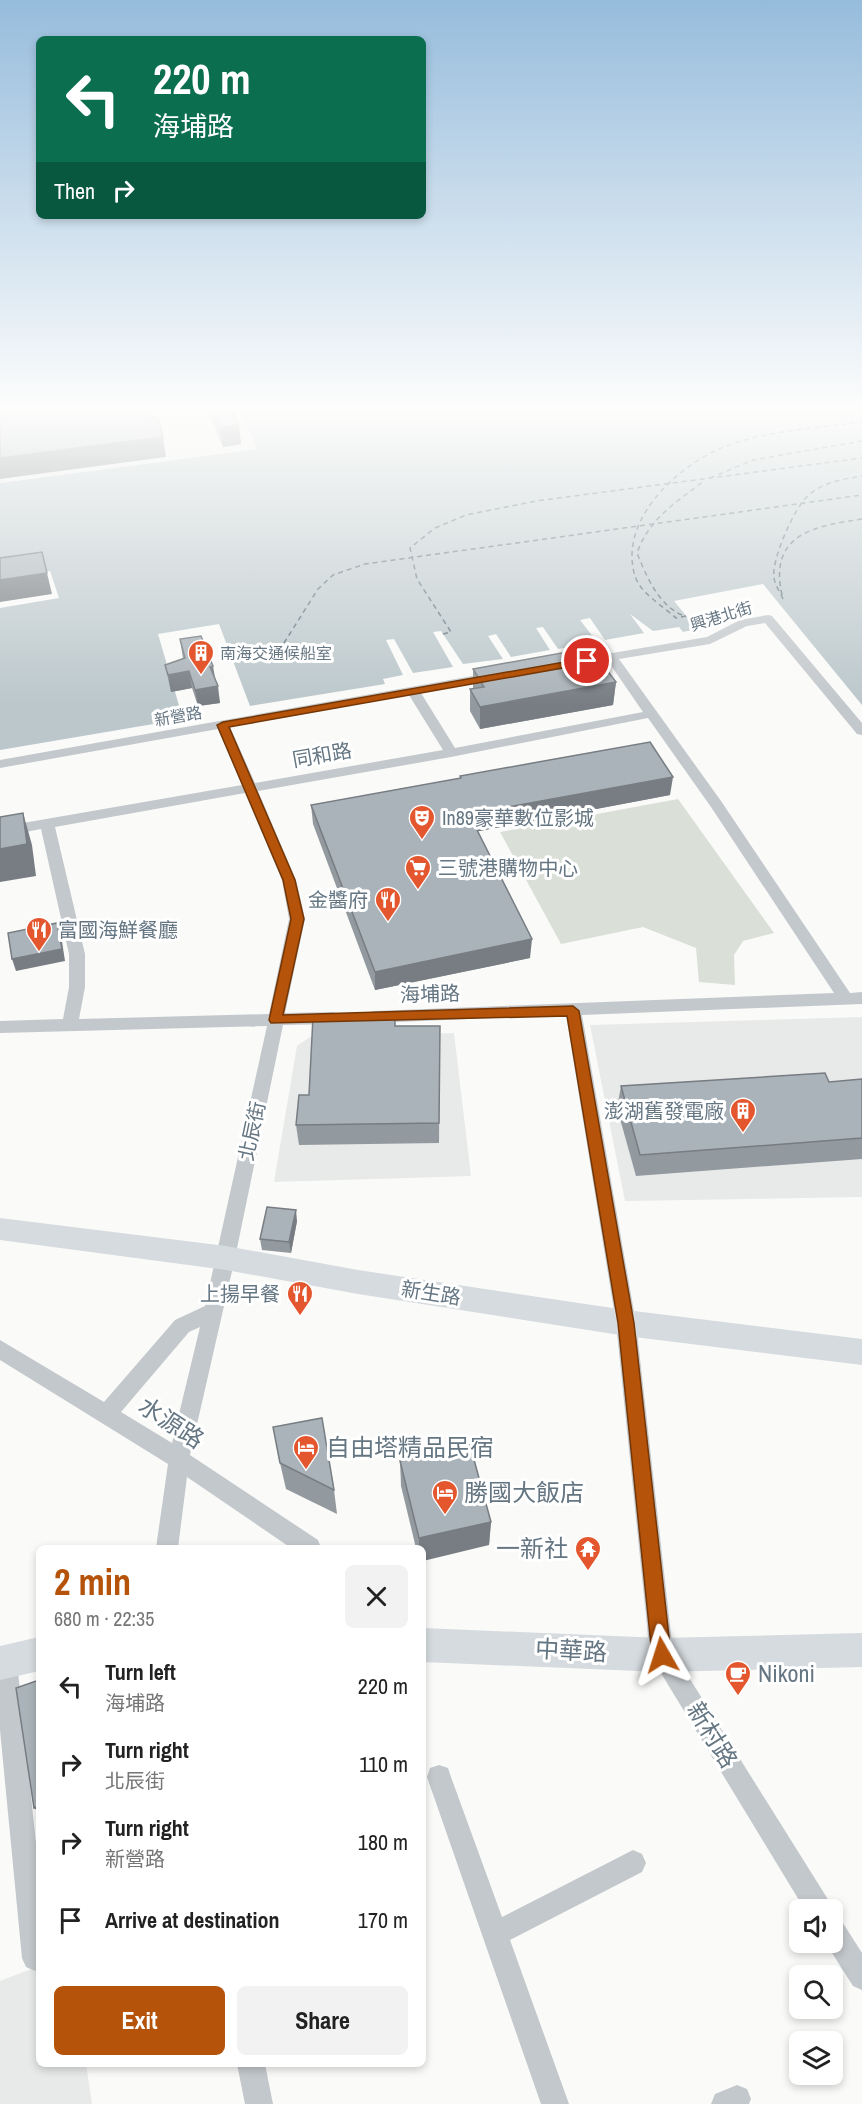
<!DOCTYPE html>
<meta charset="utf-8">
<style>
body{margin:0;font-family:"Archivo Narrow","Noto Sans TC",sans-serif;background:#f2f2f2;color:#222;height:100vh;display:flex;flex-direction:column;font-size:22px;white-space:nowrap}
*{box-sizing:border-box;margin:0}
p{font-size:20px;color:#767676}
.icon{flex:none;width:33px;height:33px;fill:none;stroke:currentColor;stroke-width:2;stroke-linecap:round;stroke-linejoin:round}
.map{position:relative;flex:1;overflow:hidden}
.sheet{position:absolute;left:36px;top:1545px;width:390px;height:522px;display:flex;flex-direction:column;background:#fff;border-radius:9px;box-shadow:0 3px 9px #0003}
.sheet>*{flex:none}
.hud{position:absolute;left:36px;top:36px;width:390px;height:183px;border-radius:9px;box-shadow:0 3px 9px #0003;background:#0b6e4f;color:#fff;overflow:hidden}
.fabs{position:absolute;left:789px;top:1899px;display:grid;gap:12px}
.fabs a{display:grid;place-items:center;width:54px;height:54px;border-radius:9px;background:#fff;box-shadow:0 3px 9px #0003;font-size:30px}
.pin{position:absolute;display:grid;place-items:center;width:51px;height:51px;color:#fff;margin:-26px;border:3px solid #fff;border-radius:50%;box-shadow:0 2px 6px #0007}
.me{position:absolute;width:66px;margin:-33px;rotate:354deg;stroke-linejoin:round;filter:drop-shadow(0 0 4px #0008)}
.turn{display:flex;align-items:center;gap:21px;height:126px;padding:0 18px;font-size:27px}
.turn .icon{width:78px;height:78px;stroke-width:2.5}
.turn b{display:block;font-size:42px;line-height:51px}
.then{display:flex;align-items:center;height:57px;padding:0 18px;background:#0003;gap:12px;font-size:22px}
.round{display:grid;place-items:center;flex:none;width:63px;height:63px;border-radius:9px;background:#f2f2f2}
.head{display:flex;align-items:center;justify-content:space-between;height:102px;padding:0 18px}
h1{font-size:36px;font-weight:700;line-height:45px;color:#b45309}
.primary-button{display:flex;gap:12px;margin-top:auto;padding:12px 18px}
.primary-button a{flex:1;height:69px;border-radius:9px;background:#b45309;color:#fff;font-size:24px;font-weight:700;line-height:69px;text-align:center}
.primary-button a+a{background:#f2f2f2;color:#222}
ul{padding:0;list-style:none}
li{display:flex;align-items:center;gap:18px;height:78px;padding:0 18px}
li div{flex:1}
li b{display:block;font-size:22px}
li em{font-style:normal}
.map>svg:first-child{display:block}
</style>
<div class="map">
<svg width="862" height="2104" viewBox="0 0 862 2104">
<rect width="100%" height="100%" fill="#fafaf8"/>
<g fill="#e8e9e9">
<path d="M0,410h240l18,39 -258,34z"/>
<path d="M862,1017v180l-237,4 -35,-176z"/>
<path d="M454,1033l17,143 -197,6 23,-136 13,-9z"/>
<path d="M39,1966v98h47l6,40h-92v-123z"/>
</g>
<path fill="#dadfd7" d="M678,799l96,134 -31,8 -9,14 1,30 -36,-3 -3,-34 -53,-21 -82,17 -61,-112z"/>
<path fill="#bbc7cb" d="M240,410h622v295l-99,-121 -89,17 23,28 -14,3 -4,-5 -26,4 -23,-17 14,19 -39,7 -15,-22 -10,2 17,22 -39,7 -15,-22 -7,1 14,22 -39,7 -15,-23 -8,2 15,23 -40,5 -22,-33 -8,1 20,35 -40,6 -19,-34 -8,1 17,35 -20,4 2,5 -135,22 -31,-82 -61,10 25,85 -183,31v-142l59,-10 -9,-27 -50,6v-94l257,-34z"/>
<g fill="none" stroke-linecap="round" stroke-linejoin="round">
<g stroke="#60757c" stroke-width="1.5" stroke-dasharray="5 4" stroke-linecap="butt">
<path d="M710,478l43,-18 109,-19"/>
<path d="M782,595c-14,-62 34,-69 80,-76"/>
<path d="M783,599c-3,-7 -8,-14 -9,-21 -3,-18 21,-73 36,-84 14,-12 34,-15 52,-18"/>
<path d="M682,615c-24,-10 -36,-40 -45,-62 13,-36 39,-50 68,-73"/>
<path d="M686,616l-10,2c-13,-12 -36,-25 -41,-42 -18,-58 48,-116 97,-132 41,-14 87,-16 130,-22"/>
<path d="M443,634l8,-2 -34,-53 -7,-31 25,-20 31,-13 70,-14 326,-43"/>
<path d="M233,659l43,-10 8,-6 34,-54 15,-14 32,-11 497,-69"/>
</g>
<g fill="#c3c8cc" fill-rule="evenodd">
<path d="M768,615l4,1 90,107v12l-5,-1 -92,-111 -18,3 -37,18 -91,15 102,142 129,192 12,-1v12l-280,11 54,308 37,329 156,249 4,9 -1,1 -27,-1 -155,-255 -34,-332 -50,-308 -192,8 -6,-2 -2,-4 2,-4 6,-2 460,-18 -123,-186 -63,-89 -197,39 -193,34 38,89 9,39 -20,94 48,-1 6,2 2,4 -2,4 -6,2 -50,1 -48,233 -45,197 128,85 3,8h-30l-104,-71 -9,71h-22l12,-84 -168,-104v-20l104,62 71,-82 30,-14 62,-280 -267,7v-12l63,-2 6,-32v-33l-28,-125 -41,8v-10l242,-42 -24,-56 -218,39v-8l495,-88 4,1 2,3 -2,3 -78,14 34,55 188,-36 -35,-51 -43,8 -6,-4 6,-4 142,-24 33,-17zM409,695l34,55 -188,33 -25,-56zM245,793l37,87 7,39 -20,95 -190,5 6,-32v-33l-30,-127zM200,1327l-28,116 -51,-31 68,-80z"/>
<path d="M5,1650l8,4 4,8 22,210v97l-4,2 -9,-4 -4,-9 -22,-228v-77z"/>
<path d="M439,1765l9,3 3,9 51,140 131,-67 9,4 4,9 -4,9 -132,68 59,164h-28l-114,-327 3,-9z"/>
<path d="M832,1916l9,4 21,33v37l-9,-4 -28,-44h7z"/>
<path d="M237,2064h28l8,40h-28z"/>
<path d="M737,2085l10,4 4,10 -2,5h-38l4,-10z"/>
</g>
<g fill="#d6dbdf" fill-rule="evenodd">
<path d="M0,1218l226,28 132,24 268,40 236,29v26l-236,-29 -268,-42 -132,-24 -226,-30z"/>
<path d="M423,1628l239,10 200,-5v34l-200,5 -239,-10z"/>
<path d="M39,1637v34l-39,9v-34z"/>
</g>
</g>
<g fill="#929a9f">
<path d="M207,410h25l9,34 -18,3z"/>
<path d="M180,639l35,41 5,23 -22,3 -6,-18 -21,4 -6,-27 18,-6z"/>
<path d="M473,669l143,13 -3,23 -133,24 -10,-18v-22h3z"/>
<path d="M460,776l210,19 -192,36 52,127 -155,32 -62,-166 -2,-19 149,-27z"/>
<path d="M396,1026h44l-1,117 -140,2 -3,-20 13,-30z"/>
<path d="M862,1079v80l-226,17 -19,-68 4,-22 208,-4z"/>
<path d="M297,1221l-6,32 -29,-3 -2,-11z"/>
<path d="M400,1461l91,61 -2,23 -73,3 -15,-62z"/>
<path d="M280,1463l54,27 3,24 -51,-25z"/>
</g>
<g fill="#777d82">
<path d="M239,424l2,20 -18,3 -3,-20z"/>
<path d="M163,437l3,20 -166,22v-21z"/>
<path d="M47,573l5,21 -52,8v-22z"/>
<path d="M213,666l3,17 -6,-16z"/>
<path d="M189,671l3,17 -21,4 -3,-17z"/>
<path d="M616,682l-3,23 -133,24v-22z"/>
<path d="M218,686l2,17 -22,3 -3,-16z"/>
<path d="M673,777l-3,18 -201,38v-19z"/>
<path d="M23,813l9,32 4,31 -36,6v-33z"/>
<path d="M57,923l4,12 4,26 -49,10 -4,-12z"/>
<path d="M532,939l-2,19 -155,32v-18z"/>
<path d="M296,1210l1,11 -6,32 -2,-11z"/>
<path d="M491,1522l-2,23 -66,16v-13h-4v-10z"/>
<path d="M39,1806v6l-5,-4z"/>
</g>
<g fill="#aab3b9" stroke="#777d82" stroke-width="1.5">
<path d="M0,410h143l3,8 12,-2 5,21 -163,21z"/>
<path d="M213,410h19l7,14 -19,3z"/>
<path d="M42,552l5,21 -47,7v-22z"/>
<path d="M201,636l12,30 -3,1 8,19 -23,4 -6,-19 -21,4 -3,-10 20,-7 -5,-19z"/>
<path d="M578,650l13,18 13,-2 12,16 -136,25 -10,-18 14,-2 -11,-18z"/>
<path d="M650,742l23,35 -204,37 63,125 -157,33 -64,-167 150,-27 -1,-2z"/>
<path d="M23,813l4,31 -27,5v-32z"/>
<path d="M57,923l5,26 -50,10 -4,-26z"/>
<path d="M395,1016v10h45l-1,97 -143,2 3,-30h10l4,-78z"/>
<path d="M825,1073l4,9 33,-3v59l-222,17 -19,-69z"/>
<path d="M267,1207l29,3 -7,32 -29,-3z"/>
<path d="M322,1418l12,72 -54,-27 -7,-36z"/>
<path d="M470,1445l21,77 -72,16 -19,-77z"/>
<path d="M39,1680v126l-5,2 -18,-120z"/>
</g>
<linearGradient id="sky" x2="0" y2="1"><stop stop-color="#96bcdc"/><stop offset="0.58" stop-color="#fdfdfc"/><stop offset="1" stop-color="#fdfdfc" stop-opacity="0"/></linearGradient>
<rect width="862" height="705" fill="url(#sky)"/>
<path fill="#b45309" stroke="#753606" stroke-width="1.5" d="M587,658l5,3 -1,2 -362,64 66,153 9,39 -21,96 290,-9 6,5 55,312 37,332 -3,7 -6,3 -7,-3 -3,-7 -34,-332 -51,-307 -296,7 -2,-3 22,-101 -8,-39 -66,-155 6,-3z"/>
<defs>
<symbol id="building-pin" viewBox="-11 -11 22 30"><path d="M0 17L-7.5 6A9.5 9.5 0 1 1 7.5 6Z" fill="#e4572e" stroke="#fff"/><path d="M-4-6H4V6H1V3H-1V6H-4ZM-2.5-4.3h1.7v1.8h-1.7ZM.8-4.3h1.7v1.8H.8ZM-2.5-1h1.7V.8h-1.7ZM.8-1h1.7V.8H.8Z" fill="#fff"/></symbol>
<symbol id="theatre-pin" viewBox="-11 -11 22 30"><path d="M0 17L-7.5 6A9.5 9.5 0 1 1 7.5 6Z" fill="#e4572e" stroke="#fff"/><path d="M-5-5.5Q0-4 5-5.5V0Q5 5 0 6Q-5 5-5 0ZM-3.3-2.5H-1v1.5H-3.3ZM1-2.5H3.3v1.5H1ZM-2.8 1Q0 5.5 2.8 1Z" fill="#fff"/></symbol>
<symbol id="supermarket-pin" viewBox="-11 -11 22 30"><path d="M0 17L-7.5 6A9.5 9.5 0 1 1 7.5 6Z" fill="#e4572e" stroke="#fff"/><path d="M-6-5.5h2.5l.6 2H6L4.5 2H-2.5L-4.4-4H-6ZM-1.5 3.2a1.3 1.3 0 1 0 .1 0ZM3 3.2a1.3 1.3 0 1 0 .1 0Z" fill="#fff"/></symbol>
<symbol id="restaurant-pin" viewBox="-11 -11 22 30"><path d="M0 17L-7.5 6A9.5 9.5 0 1 1 7.5 6Z" fill="#e4572e" stroke="#fff"/><path d="M-5-6h1v4h1v-4h1v4h1v-4h1v5L-1.5 .5V6h-2V.5L-5-1ZM5-6V6H3V1.5H1.5Q1.5-4 5-6Z" fill="#fff"/></symbol>
<symbol id="hotel-pin" viewBox="-11 -11 22 30"><path d="M0 17L-7.5 6A9.5 9.5 0 1 1 7.5 6Z" fill="#e4572e" stroke="#fff"/><path d="M-6-4.5h1.5V1H6V5H4.5V3h-9V5H-6ZM-4 0a1.8 1.8 0 1 1 3.6 0ZM.5 0V-2.5h3Q6-2.5 6 0Z" fill="#fff"/></symbol>
<symbol id="temple-pin" viewBox="-11 -11 22 30"><path d="M0 17L-7.5 6A9.5 9.5 0 1 1 7.5 6Z" fill="#e4572e" stroke="#fff"/><path d="M0-6L5-2H3V0L6.5 2.5H4V6H1.5V3h-3V6H-4V2.5H-6.5L-3 0V-2H-5Z" fill="#fff"/></symbol>
<symbol id="cafe-pin" viewBox="-11 -11 22 30"><path d="M0 17L-7.5 6A9.5 9.5 0 1 1 7.5 6Z" fill="#e4572e" stroke="#fff"/><path d="M-5.5-4.5H6V0H3Q3 3.5 0 3.5H-2.5Q-5.5 3.5-5.5 0ZM3-3.2v2h1.7v-2ZM-6 4.5H4V6H-6Z" fill="#fff"/></symbol>
</defs>
<g fill-rule="evenodd">
<use href="#building-pin" x="186" y="638" width="30" height="40"/>
<use href="#theatre-pin" x="407" y="803" width="30" height="40"/>
<use href="#supermarket-pin" x="403" y="853" width="30" height="40"/>
<use href="#restaurant-pin" x="373" y="885" width="30" height="40"/>
<use href="#restaurant-pin" x="24" y="915" width="30" height="40"/>
<use href="#building-pin" x="728" y="1096" width="30" height="40"/>
<use href="#restaurant-pin" x="285" y="1279" width="30" height="40"/>
<use href="#hotel-pin" x="291" y="1433" width="30" height="40"/>
<use href="#hotel-pin" x="430" y="1478" width="30" height="40"/>
<use href="#temple-pin" x="573" y="1534" width="30" height="40"/>
<use href="#cafe-pin" x="723" y="1659" width="30" height="40"/>
</g>
<g text-anchor="middle" stroke-width="6" stroke-linejoin="round" paint-order="stroke">
<g font-size="16" fill="#657683" stroke="#fff">
<text transform="translate(721 616) rotate(-17)" y="6">興港北街</text>
<text transform="translate(178 716) rotate(-10)" y="6">新營路</text>
</g>
<g font-size="16" fill="#657683" stroke="#fff" text-anchor="start">
<text x="220" y="659">南海交通候船室</text>
</g>
<g font-size="20" fill="#657683" stroke="#fff">
<text transform="translate(322 755) rotate(-10)" y="7">同和路</text>
<text transform="translate(430 994) rotate(-2)" y="7">海埔路</text>
<text transform="translate(252 1131) rotate(-78)" y="7">北辰街</text>
<text transform="translate(431 1293) rotate(9)" y="7">新生路</text>
</g>
<g font-size="20" fill="#657683" stroke="#fff" text-anchor="start">
<text x="442" y="825">In89豪華數位影城</text>
<text x="438" y="875">三號港購物中心</text>
<text x="368" y="907" text-anchor="end">金醬府</text>
<text x="58" y="937">富國海鮮餐廳</text>
<text x="724" y="1118" text-anchor="end">澎湖舊發電廠</text>
<text x="280" y="1301" text-anchor="end">上揚早餐</text>
</g>
<g font-size="24" fill="#657683" stroke="#fff">
<text transform="translate(171 1423) rotate(33)" y="8">水源路</text>
<text transform="translate(571 1651) rotate(3)" y="8">中華路</text>
<text transform="translate(712 1735) rotate(58)" y="8">新村路</text>
</g>
<g font-size="24" fill="#657683" stroke="#fff" text-anchor="start">
<text x="326" y="1456">自由塔精品民宿</text>
<text x="464" y="1501">勝國大飯店</text>
<text x="568" y="1557" text-anchor="end">一新社</text>
<text x="758" y="1682">Nikoni</text>
</g>
</g>
</svg>
<div class="fabs">
<a><svg class="icon" aria-label="sound" viewBox="0 0 24 24"><path d="M4 9h4l5-4v14l-5-4H4zM17 9q2 3 0 6"/></svg></a>
<a><svg class="icon" aria-label="search" viewBox="0 0 24 24"><circle cx="10" cy="10" r="6"/><path d="M15 15l6 6"/></svg></a>
<a><svg class="icon" aria-label="layers" viewBox="0 0 24 24"><path d="M12 4l9 5-9 5-9-5zM3 14l9 5 9-5"/></svg></a>
</div>
<div class="pin" style="left:587px;top:661px;background:#d93025"><svg class="icon" aria-label="arrive" viewBox="0 0 24 24"><path d="M6 21V4h12l-3 4 3 4H6"/></svg></div>
<svg class="me" style="left:662px;top:1655px" viewBox="-20 -20 40 40"><path d="M0-17L14 15 0 8-14 15z" fill="#b45309" stroke="#fff" stroke-width="4"/></svg>
<div class="hud">
<div class="turn"><svg class="icon" aria-label="left" viewBox="0 0 24 24"><path d="M17 20v-9H6M10 6l-5 5 5 5"/></svg><div><b>220 m</b>海埔路</div></div>
<div class="then">Then<svg class="icon" aria-label="right" viewBox="0 0 24 24"><path d="M7 20v-9h11M14 6l5 5-5 5"/></svg></div>
</div>
<section class="sheet">
<div class="head"><div><h1>2 min</h1><p>680 m · 22:35</p></div><a class="round"><svg class="icon" aria-label="close" viewBox="0 0 24 24"><path d="M6 6l12 12M18 6L6 18"/></svg></a></div>
<ul>
<li><svg class="icon" aria-label="left" viewBox="0 0 24 24"><path d="M17 20v-9H6M10 6l-5 5 5 5"/></svg><div><b>Turn left</b><p>海埔路</p></div><em>220 m</em></li>
<li><svg class="icon" aria-label="right" viewBox="0 0 24 24"><path d="M7 20v-9h11M14 6l5 5-5 5"/></svg><div><b>Turn right</b><p>北辰街</p></div><em>110 m</em></li>
<li><svg class="icon" aria-label="right" viewBox="0 0 24 24"><path d="M7 20v-9h11M14 6l5 5-5 5"/></svg><div><b>Turn right</b><p>新營路</p></div><em>180 m</em></li>
<li><svg class="icon" aria-label="arrive" viewBox="0 0 24 24"><path d="M6 21V4h12l-3 4 3 4H6"/></svg><div><b>Arrive at destination</b></div><em>170 m</em></li>
</ul>
<div class="primary-button"><a>Exit</a><a>Share</a></div>
</section>
</div>
